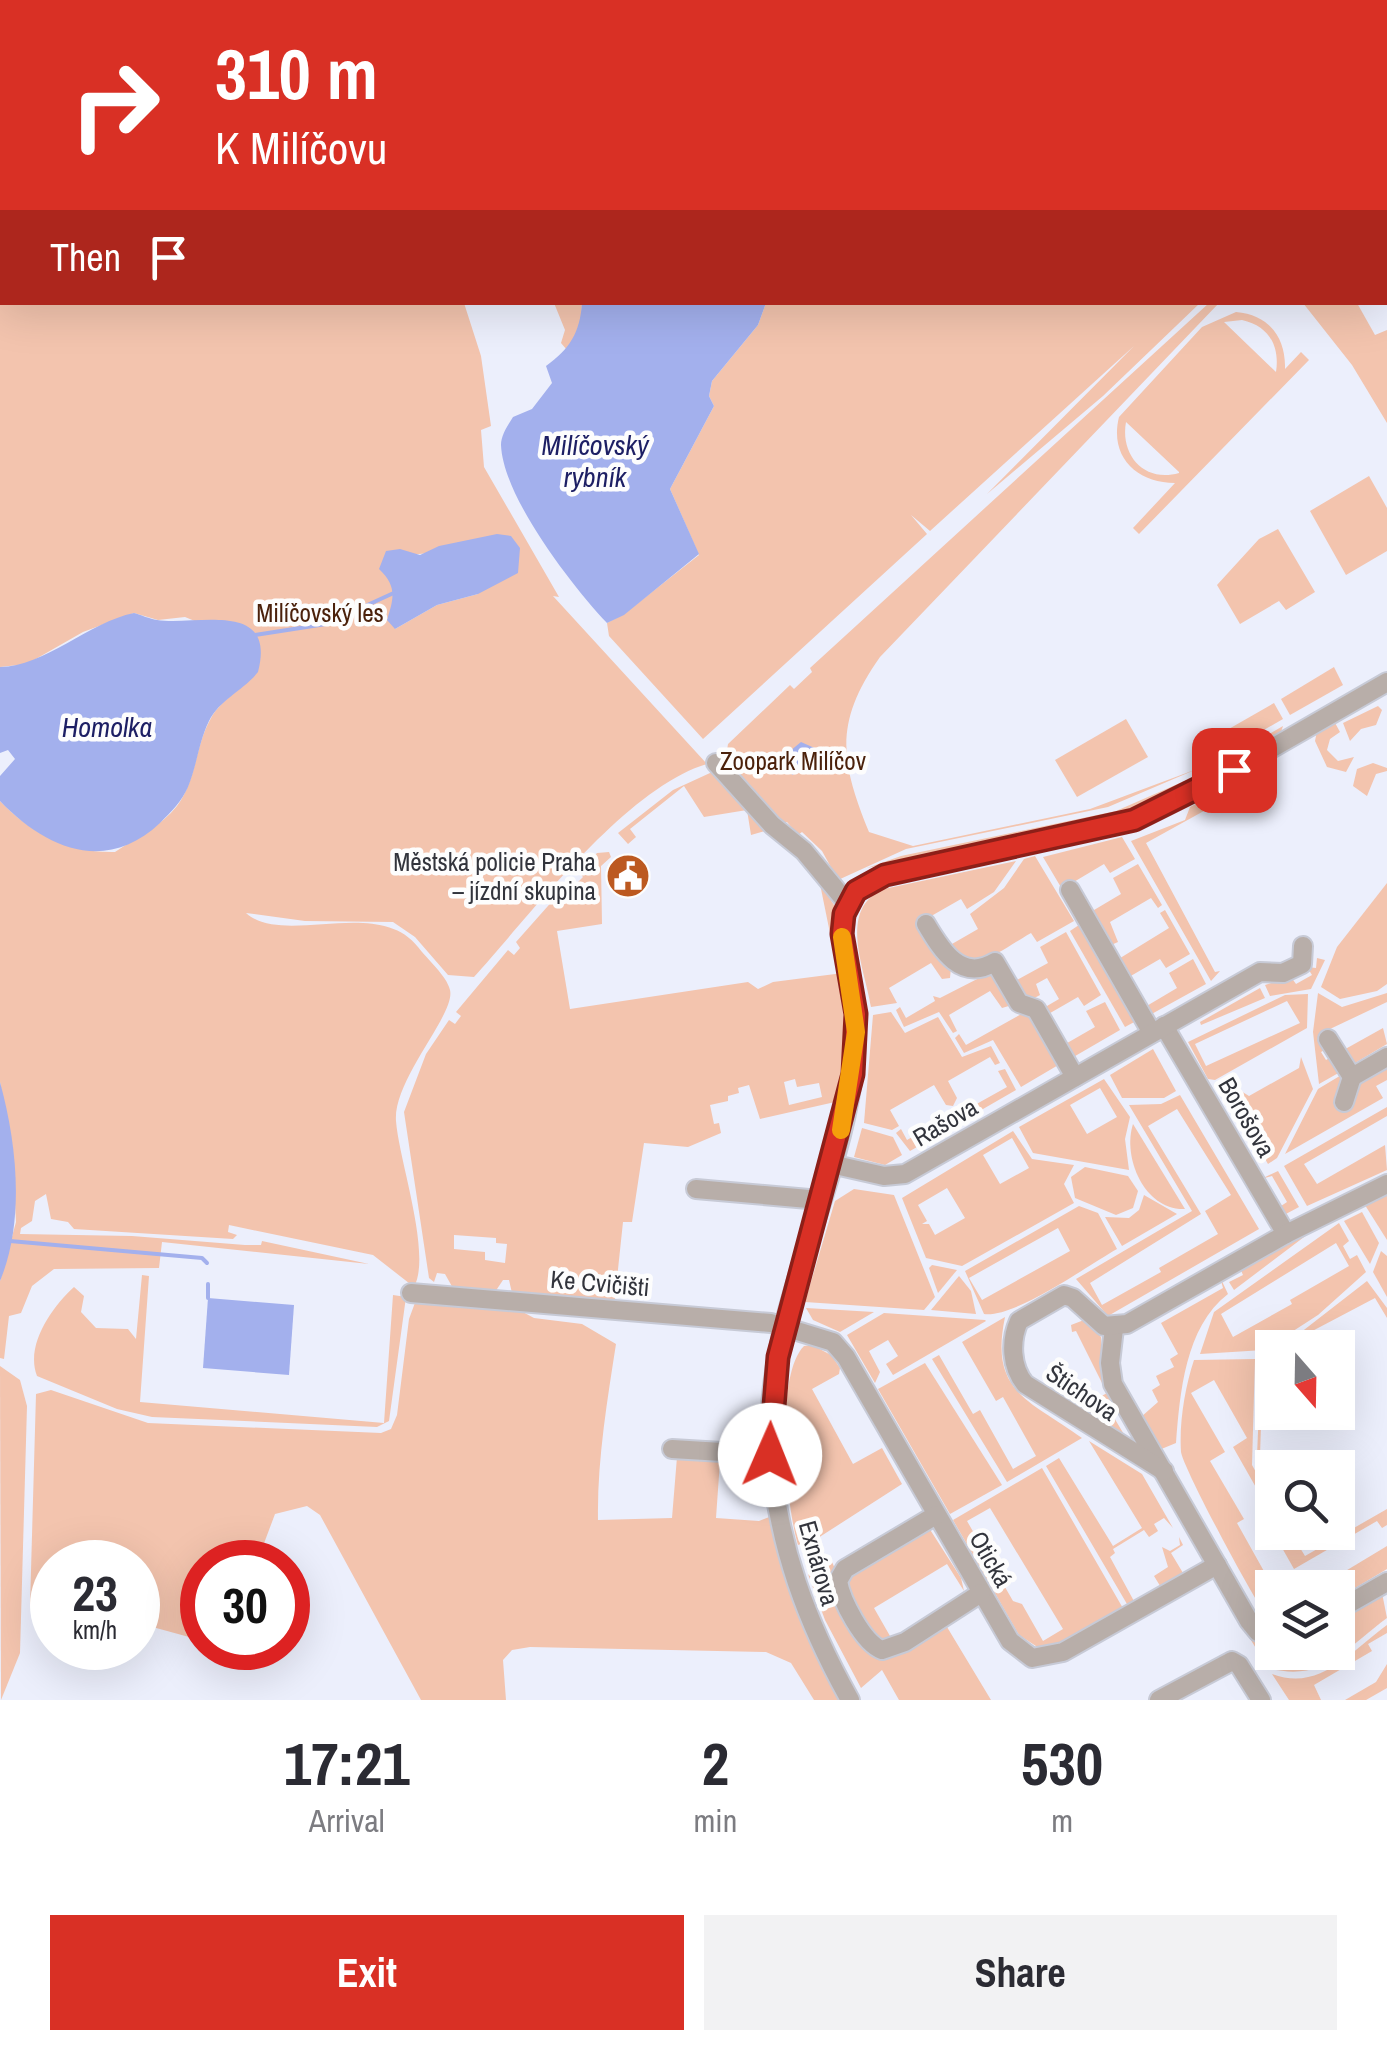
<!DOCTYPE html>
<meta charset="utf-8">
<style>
body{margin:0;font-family:"Archivo Narrow",sans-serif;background:#f2f2f3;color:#2b2b33;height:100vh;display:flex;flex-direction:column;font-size:38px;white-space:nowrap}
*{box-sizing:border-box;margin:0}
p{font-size:32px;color:#7c7c81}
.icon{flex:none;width:55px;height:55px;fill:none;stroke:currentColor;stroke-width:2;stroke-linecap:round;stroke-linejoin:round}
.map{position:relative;height:1700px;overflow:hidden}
.sheet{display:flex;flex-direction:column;background:#fff;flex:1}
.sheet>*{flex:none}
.banner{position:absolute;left:0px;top:0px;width:1388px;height:305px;box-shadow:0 10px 40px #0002;background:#d93025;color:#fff;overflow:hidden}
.needle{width:65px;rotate:160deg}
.fabs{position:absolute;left:1255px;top:1330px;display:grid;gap:20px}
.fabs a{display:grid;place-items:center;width:100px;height:100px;border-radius:0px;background:#fff;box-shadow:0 10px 40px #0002;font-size:50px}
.speed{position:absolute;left:30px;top:1540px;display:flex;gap:20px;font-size:50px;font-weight:700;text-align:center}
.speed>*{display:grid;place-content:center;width:130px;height:130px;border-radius:50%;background:#fff;box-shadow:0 10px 40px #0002;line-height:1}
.speed small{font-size:25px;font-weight:400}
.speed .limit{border:15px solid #d22;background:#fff;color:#111}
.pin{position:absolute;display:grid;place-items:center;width:85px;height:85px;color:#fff;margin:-42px;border-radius:20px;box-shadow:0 5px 15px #0006}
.me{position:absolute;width:110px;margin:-55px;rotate:1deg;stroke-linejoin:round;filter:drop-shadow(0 0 8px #0008)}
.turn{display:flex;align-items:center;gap:35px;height:210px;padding:0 50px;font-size:45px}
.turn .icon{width:130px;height:130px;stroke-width:2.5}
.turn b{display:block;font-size:70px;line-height:85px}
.then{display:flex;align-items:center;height:95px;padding:0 50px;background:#0003;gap:20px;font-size:38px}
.eta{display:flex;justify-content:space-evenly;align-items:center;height:170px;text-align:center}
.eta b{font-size:60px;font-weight:700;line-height:70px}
.cta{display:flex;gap:20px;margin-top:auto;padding:20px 50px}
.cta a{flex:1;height:115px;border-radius:0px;background:#d93025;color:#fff;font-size:40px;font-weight:700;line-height:115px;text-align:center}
.cta a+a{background:#f2f2f3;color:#2b2b33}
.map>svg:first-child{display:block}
</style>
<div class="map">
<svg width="1387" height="1700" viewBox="0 0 1387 1700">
<rect width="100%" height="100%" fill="#eceffc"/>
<g fill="#f3c4ae" fill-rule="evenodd">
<path d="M0,0l1074,2h-1072v300l462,1 17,53 10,70 -10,4 3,37 75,130 -6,-1 154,168c-80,23 -177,151 -233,213l-26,-2 -33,-38 -22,-15 -88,-1 -59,-8c38,34 132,-17 172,34 9,12 29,29 32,43 6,24 -57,89 -54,131 3,40 36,133 18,166l-41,-32 -144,-30 -1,7 9,3 -4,4 -159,-10 -6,-7 -17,-3 -5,-25 -11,7 -3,20 -11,7 -1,6 112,2 113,9h16l1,-4 107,23 -207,-22 -3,26 -105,1 -22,17 -11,27 -12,3 -5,43 -4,-1v-77l16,-59 -4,-73 -12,-67v-281c32,33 68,52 115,51 21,-14 46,-26 62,-46 19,-25 18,-59 33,-86 16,-31 50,-33 50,-72l-75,-31 -27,3 -24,-7 -51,19 -56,32 -27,3zM430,553l48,41 -41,11 -42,24v-37l-6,-15 19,-22z"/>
<path d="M1083,0h304v1l-300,1z"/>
<path d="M1387,7v272h-1l-1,-271z"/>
<path d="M554,303h28l-1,22 -14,25 -6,-7 4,-13z"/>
<path d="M766,303h434l-97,93 -116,98 147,-148 -204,185 -19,-16 16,19 -224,205 -94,-103 -2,-13 17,-9 75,-59 -29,-66 44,-83 -5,-10 3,-15 46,-56z"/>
<path d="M1209,303h10l-339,354c-46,65 -40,104 -11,175l44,14 177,-37 107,-40 -89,38 -202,42 -68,31 -16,-29 -20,-19 -4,3 -11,-13 -6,2 -56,-61 3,-19 62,-59 4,4 18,-17 -2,-4z"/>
<path d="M1303,303h54l18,32 12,-5v93l-35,-58z"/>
<path d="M1236,312c33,3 50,25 49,57l16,-17 8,8 -170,174 -6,-6 42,-45c-38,0 -66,-26 -56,-66l83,-90zM1242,320c27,6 38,26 34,52l-52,-50zM1126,422l53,50v1c-35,10 -59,-18 -53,-51z"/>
<path d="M1369,476l18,32v43l-41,24 -36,-64z"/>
<path d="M1278,529l37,63 -29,18 -7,-9 -39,23 -23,-39 42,-46z"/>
<path d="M1334,667l9,18 -53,30 -9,-16z"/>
<path d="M1274,703l9,16 -78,45 8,-8 -7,-14z"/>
<path d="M1378,706l4,4 -6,15 -15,4 -11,12 -7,-18z"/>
<path d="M1126,719l22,38 -71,40 -22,-37z"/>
<path d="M1334,721l6,11 -10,7 -3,11 11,11 16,-4 -8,15 -19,-5 -12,-26 2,-10z"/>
<path d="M1283,726l-4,12 -58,33 -12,-2z"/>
<path d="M1373,763l14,5v3l-11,3 -9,22 -14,-10 4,-17z"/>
<path d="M710,773l6,1 52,56 -17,5 -4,-25 -43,7 -20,-31 -54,43 6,8 -8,7 -10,-11 55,-43z"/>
<path d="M1198,775l-1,5 -52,29 -239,56 -6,-4 -33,7 34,-12 215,-45z"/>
<path d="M1234,784l6,7 -94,52 69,129 5,-1 -9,10 -80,-140 54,-21 5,-13z"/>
<path d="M1122,837l13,22 -25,14 -6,-9 -42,25 -19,-32z"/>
<path d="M609,852l2,5 -10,9 1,58 -45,7 13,78 178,-27 10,7 15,-7 70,-9 6,46 -2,52h-5l-7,31 -75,17 -11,-34 -11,3 1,5 -11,3v5l-18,4 4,19 5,-1 2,10 -33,14 -44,-4 -12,79h-9l-9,85 -102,-14 -3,-13h-6l-8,12 -41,-2 -9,-16 -8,-1 -3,9 -5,-4 -25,-166 22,-58 23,-34 6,4 6,-8 -5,-4 52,-62 6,5 6,-7 -4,-6 55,-62 5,4 7,-7 -4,-5 18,-19zM795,1079l2,8 22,-4 3,14 -33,8 -5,-23zM454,1235l42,3v5l11,1 -2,19 -20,-3v-8l-31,-3z"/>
<path d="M1035,856l39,65 -37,21 -6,-9c-35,20 -47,37 -86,15l33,-19 -8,-15 34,-26 20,-29z"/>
<path d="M1016,861l-22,31 -27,17 -6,-10 -42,24 32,44 -1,11 -8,1 -11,-16 -42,25 8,15 -26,4c-6,-39 -34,-98 13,-118z"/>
<path d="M1138,864l24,41 -4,3 -7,-10 -41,24 8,20 -9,4 -20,-33 32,-19 -8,-16z"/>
<path d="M1387,883v101l-10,7 -37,8 -19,-12 16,-40z"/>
<path d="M820,884l18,27 -2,37 -4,-5z"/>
<path d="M1165,910l25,44 -24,14 -6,-9 -31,18 -12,-17 52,-32 -9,-15z"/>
<path d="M1082,923l56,97 -13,7 -55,-96z"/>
<path d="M1066,932l35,63 -17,11 -6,-9 -33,19 -4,-14 6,4 12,-7 -12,-21 -11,6 4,11 -13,7 -12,-21 33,-18 -8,-16z"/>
<path d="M1317,958l8,2 -14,29 -41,7 -5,-11 26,-8 5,7 16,-9 -5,-8 9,1z"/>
<path d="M1193,959l13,25 -58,32 -3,-9 32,-19 -8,-15z"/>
<path d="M985,975h8l19,30 -10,3 -12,-17 -41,24 8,16 -4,2 -14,-21 -35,15 -8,-17 4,-3 6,11 29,-17 -2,-5 7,2z"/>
<path d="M1260,988l5,10 -64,27 -1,-3z"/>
<path d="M1318,993l24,14 45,-14v9l-57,27 -2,19 -7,4 5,8 7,-4 9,15 -23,13 -6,-52z"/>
<path d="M1308,994l-1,34 -92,52 -7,-1 -20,-37 97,-47zM1287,1001l13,22 -94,43 -11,-22z"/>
<path d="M1105,1002l15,28 -50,29 -8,-13 33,-19 -9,-16z"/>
<path d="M891,1012l14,21 33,-16 24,40 29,-11 9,17 -5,2 -5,-8 -42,24 9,17 -4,8 -7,-1 -12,-20 -44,25 9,16 -7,4 -28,-7 9,-108z"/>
<path d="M1025,1012l35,52 -39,23 -28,-47 -29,13 -9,-15 4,-4 7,11z"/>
<path d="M1383,1028l4,16 -32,19 -15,-11z"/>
<path d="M1153,1049l23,42 -12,7h-42l-12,-23z"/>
<path d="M1301,1057l12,32 -36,69 -9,6 -39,-67 12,-6 8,5 50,-28z"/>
<path d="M1387,1063v17l-11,6 7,12 -98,56 33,-65 25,-15 13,12z"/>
<path d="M1005,1069l11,21 -59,34 -2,-8 52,-29 -9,-16z"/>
<path d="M1104,1079l26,38 -5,22 4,31 -96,-17 -14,-26zM1100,1088l17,29 -30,17 -17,-29z"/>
<path d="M1180,1095l79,134 -151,87 -32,-37 116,-68 -63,-106 32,-1zM1177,1109l54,86 -26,16 13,23 -59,34 2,4 -59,33 -12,-22 111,-69 -53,-88z"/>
<path d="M1387,1107v9l-83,48 13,20 68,-39 2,25 -80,36 -23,-40z"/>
<path d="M940,1121l7,9 -37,21 -14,-18 5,-4 6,11z"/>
<path d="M1133,1124l52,85c-40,2 -63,-51 -52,-85z"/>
<path d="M862,1128l31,9 9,18 -17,10 -31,-8z"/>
<path d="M1013,1131l19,28 42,6 -10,19 10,19 -112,63 -36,-8 -24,-60zM1012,1138l17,30 -29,16 -17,-29zM947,1188l18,30 -30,17 -6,-11h-7l5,-3 -9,-16z"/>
<path d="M1085,1167l43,9 10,15 -5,17 -17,7 -41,-17 -4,-21z"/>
<path d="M1278,1171l21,36 -15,8 -6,-7 9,-6 -15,-26 -11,3z"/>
<path d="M854,1189l40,6 41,102 -11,13 -119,-8 30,-101z"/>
<path d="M1385,1191l2,4v45l-24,-38z"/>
<path d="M1144,1195l33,19 -55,32 -17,-29 24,1 10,-8z"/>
<path d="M1079,1206l19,7 19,36c-30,17 -102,69 -133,65l-19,-43zM1058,1228l12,23 -88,49 -13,-22z"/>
<path d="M1362,1212l17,31 -9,21 -26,-43z"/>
<path d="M1339,1223l10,18 -6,5 7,13 7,-4 9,17 -48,43 -54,35 -64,4 14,-42zM1336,1243l13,23 -59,34 2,4 -59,33 -12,-23z"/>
<path d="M1312,1231l-78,59 -5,-8 14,-7 -4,-9z"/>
<path d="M1381,1251l6,5v41l-14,-25z"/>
<path d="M932,1265l25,5 -19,23 -9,-25z"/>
<path d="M142,1275l7,1 -9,126 244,21 9,-128 13,2 -17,124 -12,6 -225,-10 -35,-8 -80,-33c-12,-31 15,-69 37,-89l10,9 -3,16 15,16 32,1 8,10z"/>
<path d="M959,1276l12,15 5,23 -45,-4z"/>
<path d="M1220,1277l8,17c-43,33 -48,99 -52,149l-17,7 -18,-33 17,-15 -6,-12 8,-5 -4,-9 18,-9 -4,-8 8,-5 -17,-31 62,-35z"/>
<path d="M1367,1281l20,27v10l-12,-20 -93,49z"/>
<path d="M416,1300l103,10 15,8 48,6 34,20c-9,58 -19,118 -18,176l74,-2 5,-61 43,4 -4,57 43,3 13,-5c11,68 37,124 70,184h-28l-23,-37 -25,-11 -236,-5 -18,3 -9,10 3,40h-85l-101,-185 -13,-9 -32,8 -18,48h-55v66l-13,9 -51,-14v-61h-86v47l-22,-3 6,-212 15,-4 97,33 233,10 10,-4 6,-14 12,-96z"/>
<path d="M806,1308l68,4 -34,20 -27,-12z"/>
<path d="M884,1313l101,7 1,1 -93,54 -7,-11 12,-8 -10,-16 -19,11 11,21 -5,11 -28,-48z"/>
<path d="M1005,1317c-16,76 25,83 77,121l-75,44 -75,-123 7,-4 34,59 7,-4 33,59 23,-13 -33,-59 -7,4 -34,-59z"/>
<path d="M1084,1320l17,17 2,38 12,25 -8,6 21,35 9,-5 3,16 -46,-28 -15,-15 28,-16 -31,-62 -4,1 -1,-7z"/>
<path d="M812,1345l19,10 9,13 -1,6 -27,15 41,75 29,-16 20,36 -84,54 -20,7c-12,-39 -24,-169 6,-199z"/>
<path d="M1272,1353l-9,10 -3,93 12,33 -15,-33 4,-95z"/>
<path d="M1255,1359l-3,106 20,36v31l-12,-22 6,-5 -33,-58 14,-9 -33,-58 -23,13 34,59 -15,9 34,58 -7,4 33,59 19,-10 10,15 -27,1v36c-12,-12 -89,-156 -91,-172 -2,-29 4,-65 13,-92z"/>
<path d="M925,1363l77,122 -52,29 -72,-125z"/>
<path d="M0,1366l20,14 7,26 -7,247 -19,47z"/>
<path d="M1089,1441l53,33 31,54 -9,-10 -10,6 4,7 -9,6 -5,-7 -31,19 2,4 -5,4 25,46 -8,1 -81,-138 13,-8 54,88 29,-18z"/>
<path d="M1042,1468l82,142 -70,36 -15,2 -20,-13 -66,-115zM990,1508l73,121 -20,12 -21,-37 -9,-3 -46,-80z"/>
<path d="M1387,1509v16l-5,3 -5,-7 -83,48 -21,-37 18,1 14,23z"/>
<path d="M929,1528l32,50 3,13 -17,-27 -73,44 20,35 -16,1 -32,-53 -2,-14z"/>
<path d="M1179,1537l4,8 -12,8 12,20 11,-4 -32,20 -8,-13 14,-9 -6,-20 8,4 10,-6z"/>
<path d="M1387,1546v23l-49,29v-10l-19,-1z"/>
<path d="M832,1562l40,90 91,-41 3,4 -19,12 44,73h-92l-17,-30 -21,18 -36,-68 -17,-46z"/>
<path d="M1382,1593l5,25c-42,31 -64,65 -119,50l-22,-36 26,10v10h66v-33z"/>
<path d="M1387,1625v8l-19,11 4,7 -58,34 7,15h-32l-17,-26c48,18 78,-22 115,-49z"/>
<path d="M1387,1664v24l-21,12h-21l31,-18z"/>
</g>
<g fill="#a3b0ed">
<path d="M582,303h184l-8,22 -46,56 -3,15 5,10 -44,83 29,65 -75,61 -17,8c-35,-37 -104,-126 -106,-178 0,-10 7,-20 12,-28l19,-8 20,-26 -6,-17c24,-17 34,-34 36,-63z"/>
<path d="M497,534l14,2 9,12 -2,25 -40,21 -41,11 -42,24 -8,-9c7,-22 10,-34 -8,-51l7,-18 14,-2 20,6 19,-9z"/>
<path d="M134,613c7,2 16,6 23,7 39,6 120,-21 101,52 -15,19 -38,27 -49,49 -10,20 -12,44 -21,66 -6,14 -17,25 -28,36 -54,51 -114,26 -160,-22v-25l15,-17 -7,-9 -8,3v-86c44,0 89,-45 134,-54z"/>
<path d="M801,742l18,8 1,20 -8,2 -2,-6 -18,9 -2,-24z"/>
<path d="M0,1082c17,62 25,139 0,199z"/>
<path d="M208,1298l86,7 -5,70 -86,-7z"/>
</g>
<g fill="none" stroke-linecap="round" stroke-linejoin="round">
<g stroke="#a3b0ed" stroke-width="4">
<path d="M1059,0l3,2"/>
<path d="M768,2l1,-2"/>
<path d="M1385,46h2"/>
<path d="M255,635l71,-11 72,-33"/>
<path d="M10,1241l192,17 5,5"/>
<path d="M208,1298v-14"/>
</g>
<defs>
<g id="minor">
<path d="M716,763l56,62 32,26 44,53"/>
<path d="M1070,890l82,143"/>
<path d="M926,924c16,27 35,58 69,38l24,41 17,6 39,68"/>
<path d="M1164,1026l122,208"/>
<path d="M1328,1039l24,38 -8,25"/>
<path d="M1352,1077l35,-20"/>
<path d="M831,1164l53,12 21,-2 355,-202 23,1 19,-9 1,-18"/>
<path d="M696,1189l124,11"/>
<path d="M411,1293l360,30 62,19 13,15 164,284 22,17 31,-6 154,-87"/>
<path d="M1114,1328l-4,35 3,21 136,237 9,11 14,6"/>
<path d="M672,1449l99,6"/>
<path d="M1164,1471l-139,-87c-14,-17 -15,-43 -6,-63l45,-26 9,3 31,28 23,-2 159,-90 101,-50"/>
<path d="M936,1515l-91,54 -7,12c3,19 25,62 44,69l23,-8 76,-49"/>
<path d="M1338,1610l49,-28"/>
<path d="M850,1700c-43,-77 -72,-154 -79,-243 -10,-132 62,-249 81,-376 3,-23 6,-46 3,-68 -5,-52 -35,-114 30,-138l249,-56 76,-35 177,-102"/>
<path d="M1159,1700l73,-39 7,4 22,35"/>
</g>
</defs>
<use href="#minor" stroke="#c7cad6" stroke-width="22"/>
<use href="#minor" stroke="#b8aea9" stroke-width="18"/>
</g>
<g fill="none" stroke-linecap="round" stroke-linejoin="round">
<defs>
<path id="route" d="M770,1455l8,-98 75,-283 3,-60 -14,-80 2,-20 12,-23 29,-16 249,-55 100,-50"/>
</defs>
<use href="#route" stroke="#8d1f18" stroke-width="25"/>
<use href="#route" stroke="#d93025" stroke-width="18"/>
<path stroke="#f59e0b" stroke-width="18" d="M841,1130l15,-98 -14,-95"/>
</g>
<defs>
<symbol id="civic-disc" viewBox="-11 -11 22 22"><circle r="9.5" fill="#bc5920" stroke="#fdfdfd"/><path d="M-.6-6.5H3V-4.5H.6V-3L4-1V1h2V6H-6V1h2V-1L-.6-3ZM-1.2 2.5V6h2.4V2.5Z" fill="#fff"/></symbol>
</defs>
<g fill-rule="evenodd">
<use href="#civic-disc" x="603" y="851" width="50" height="50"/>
</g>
<g text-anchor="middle" stroke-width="9" stroke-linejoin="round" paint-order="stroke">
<g font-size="25" fill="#4b210b" stroke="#fdfdfd">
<text x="320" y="622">Milíčovský les</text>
<text x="793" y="770">Zoopark Milíčov</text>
</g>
<g font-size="25" fill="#32343c" stroke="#fdfdfd" text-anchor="end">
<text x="596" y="871">Městská policie Praha<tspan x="596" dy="29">– jízdní skupina</tspan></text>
</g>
<g font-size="25" fill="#32343c" stroke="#fdfdfd">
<text transform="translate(1247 1117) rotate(60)" y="9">Borošova</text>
<text transform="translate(945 1122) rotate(-30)" y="9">Rašova</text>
<text transform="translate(600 1283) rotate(5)" y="9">Ke Cvičišti</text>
<text transform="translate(1082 1392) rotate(34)" y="9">Štichova</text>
<text transform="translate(991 1559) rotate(60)" y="9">Otická</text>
<text transform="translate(819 1563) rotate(74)" y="9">Exnárova</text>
</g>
<g font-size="28" font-style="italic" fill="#1d1f64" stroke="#fdfdfd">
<text x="595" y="455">Milíčovský<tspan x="595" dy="32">rybník</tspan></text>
<text x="107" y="737">Homolka</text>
</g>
</g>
</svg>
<div class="fabs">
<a><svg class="needle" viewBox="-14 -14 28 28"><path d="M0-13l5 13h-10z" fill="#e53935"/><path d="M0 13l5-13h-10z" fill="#7c7c81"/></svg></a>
<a><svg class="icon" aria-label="search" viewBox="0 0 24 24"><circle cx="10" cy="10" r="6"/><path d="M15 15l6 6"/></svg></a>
<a><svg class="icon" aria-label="layers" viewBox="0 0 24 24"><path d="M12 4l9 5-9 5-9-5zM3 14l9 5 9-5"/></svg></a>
</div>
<div class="speed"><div>23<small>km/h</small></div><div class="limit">30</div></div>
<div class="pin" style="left:1234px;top:770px;background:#d93025"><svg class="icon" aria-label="arrive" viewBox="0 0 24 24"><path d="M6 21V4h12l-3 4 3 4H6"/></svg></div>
<svg class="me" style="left:770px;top:1455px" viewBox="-20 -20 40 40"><circle r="19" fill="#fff"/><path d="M0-13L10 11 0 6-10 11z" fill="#d93025"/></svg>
<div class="banner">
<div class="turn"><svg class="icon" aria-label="right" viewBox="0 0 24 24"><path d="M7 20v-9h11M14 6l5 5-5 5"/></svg><div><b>310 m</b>K Milíčovu</div></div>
<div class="then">Then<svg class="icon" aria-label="arrive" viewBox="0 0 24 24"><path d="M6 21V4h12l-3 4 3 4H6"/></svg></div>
</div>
</div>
<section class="sheet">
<div class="eta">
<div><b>17:21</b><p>Arrival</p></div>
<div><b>2</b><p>min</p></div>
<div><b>530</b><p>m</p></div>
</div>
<div class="cta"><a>Exit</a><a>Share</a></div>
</section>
